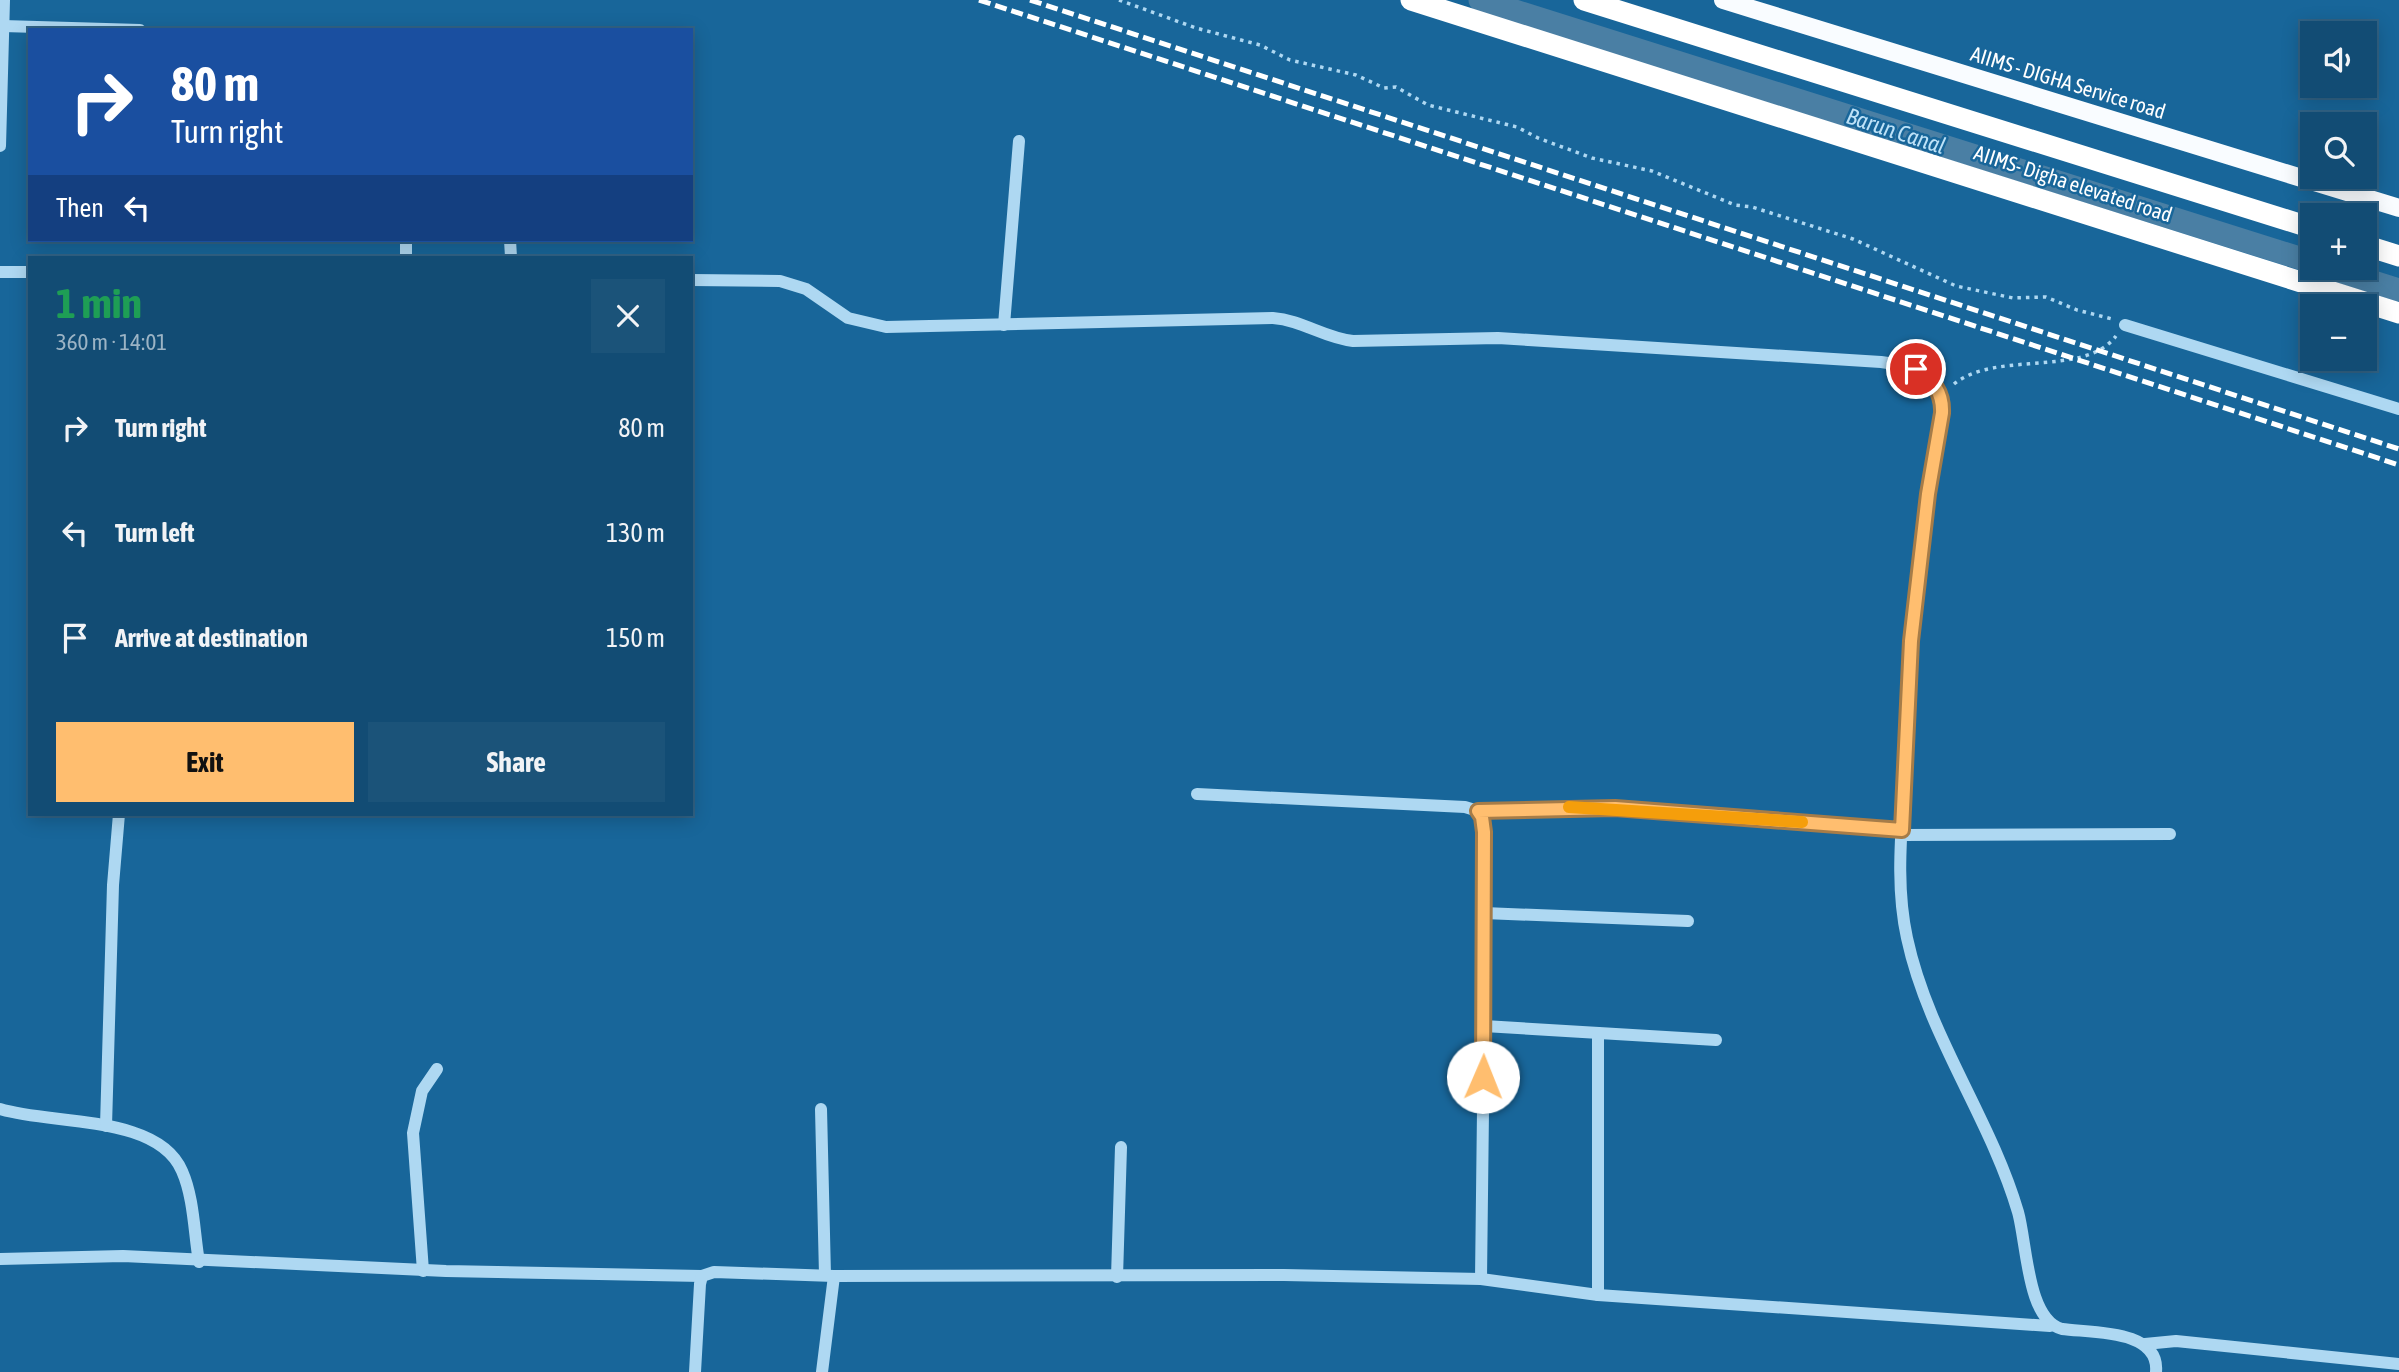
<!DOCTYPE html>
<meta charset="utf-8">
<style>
body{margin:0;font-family:"Asap Condensed",sans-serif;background:#1b5379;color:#f1f3f6;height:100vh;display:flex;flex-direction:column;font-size:26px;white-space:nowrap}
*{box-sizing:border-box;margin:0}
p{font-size:23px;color:#9cb4c5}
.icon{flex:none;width:38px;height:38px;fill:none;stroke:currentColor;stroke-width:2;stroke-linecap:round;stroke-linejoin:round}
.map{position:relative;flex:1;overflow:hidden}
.side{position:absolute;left:28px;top:256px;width:665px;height:560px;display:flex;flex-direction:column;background:#124c74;border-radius:0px;box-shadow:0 4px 18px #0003,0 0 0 2px #316386}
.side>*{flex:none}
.banner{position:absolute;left:28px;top:28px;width:665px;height:214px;border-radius:0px;box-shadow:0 4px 18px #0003,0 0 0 2px #316386;background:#1a4fa0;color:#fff;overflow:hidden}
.controls{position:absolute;left:2300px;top:21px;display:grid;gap:14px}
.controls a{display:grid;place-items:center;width:77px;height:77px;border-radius:0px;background:#124c74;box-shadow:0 4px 18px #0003,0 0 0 2px #316386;font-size:35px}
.pin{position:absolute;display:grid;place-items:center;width:60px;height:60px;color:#fff;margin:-30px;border:4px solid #fff;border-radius:50%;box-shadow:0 2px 7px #0007}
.me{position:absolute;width:77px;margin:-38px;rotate:1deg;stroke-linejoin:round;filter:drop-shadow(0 0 5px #0008)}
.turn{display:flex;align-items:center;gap:24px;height:147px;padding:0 28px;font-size:32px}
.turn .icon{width:91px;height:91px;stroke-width:2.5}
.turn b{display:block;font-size:49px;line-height:60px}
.then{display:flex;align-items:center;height:66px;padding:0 28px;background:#0003;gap:14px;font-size:26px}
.round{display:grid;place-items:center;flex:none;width:74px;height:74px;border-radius:0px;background:#1b5379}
.summary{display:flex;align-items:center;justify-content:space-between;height:119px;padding:0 28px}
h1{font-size:42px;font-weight:700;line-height:52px;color:#1e9e55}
.primary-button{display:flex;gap:14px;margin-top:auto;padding:14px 28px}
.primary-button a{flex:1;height:80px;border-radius:0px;background:#ffbe6f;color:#111;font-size:28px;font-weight:700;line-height:80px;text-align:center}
.primary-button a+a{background:#1b5379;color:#f1f3f6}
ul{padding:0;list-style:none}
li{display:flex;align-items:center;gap:21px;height:105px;padding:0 28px}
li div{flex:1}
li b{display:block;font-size:26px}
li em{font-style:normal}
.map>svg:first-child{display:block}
</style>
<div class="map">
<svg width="2399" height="1372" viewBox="0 0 2399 1372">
<rect width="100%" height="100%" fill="#18669a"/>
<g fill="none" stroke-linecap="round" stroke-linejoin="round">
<g stroke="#4a7fa4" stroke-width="23">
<path d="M1480,0l832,262"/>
<path d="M2329,268l70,22"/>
</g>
<g stroke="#aed8f2" stroke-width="3.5" stroke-dasharray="3.5 5" stroke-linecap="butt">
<path d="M1119,0l77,28 64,17 30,15 66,15 28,13 12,-1 32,18 89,22 21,11 54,20 60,13 83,34 17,2 101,32 103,47 57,12 33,-1 31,13 35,9"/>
<path d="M1954,384c42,-34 130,-6 162,-48"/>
</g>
<g stroke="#aed8f2" stroke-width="12">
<path d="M3,26l137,4"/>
<path d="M0,146l4,-146"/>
<path d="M406,240v17"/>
<path d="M510,240l1,17"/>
<path d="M0,272h30"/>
<path d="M691,280l89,1 26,8 42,29 38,9 387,-9c29,2 51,20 80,23l145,-3 383,24c31,4 62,14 61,51 -2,28 -10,55 -14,83 -14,96 -19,193 -24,290 -3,51 -8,102 3,152 21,98 83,179 111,274 9,32 9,108 44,117 29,4 98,0 94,43"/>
<path d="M1004,325l15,-184"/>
<path d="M2125,325l274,84"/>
<path d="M1197,794l268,13 13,4 4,6 2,209 -3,253"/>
<path d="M1478,811l137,-3 287,22"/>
<path d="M1902,835l268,-1"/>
<path d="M1484,913l204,8"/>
<path d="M1484,1026l232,14"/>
<path d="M1598,1033v262"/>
<path d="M0,1109c51,16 158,5 182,62 12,27 12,62 17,91"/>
<path d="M821,1109l4,166"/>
<path d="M106,1126l7,-241 6,-71"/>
<path d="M0,1259l123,-3 323,15 256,5"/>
<path d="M423,1271l-10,-138 9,-42 15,-22"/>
<path d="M1117,1277l4,-130"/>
<path d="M2145,1344l31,-3 223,23"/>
<path d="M695,1372l5,-88 2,-8 12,-4 120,4 450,-1 197,4 117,16 452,31"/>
<path d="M822,1372l12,-96"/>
</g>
<path stroke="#f9fcff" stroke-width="18" d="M1723,0l676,208"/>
<g stroke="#fff" stroke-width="21">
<path d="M1411,0l988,313"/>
<path d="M1584,0l728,228"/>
<path d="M2364,245l35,11"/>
</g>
<g stroke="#fff" stroke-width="5" stroke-dasharray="12 5" stroke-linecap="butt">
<path d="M979,0l1420,465"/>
<path d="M1030,0l1369,449"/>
</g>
</g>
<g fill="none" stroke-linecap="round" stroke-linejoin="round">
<defs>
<path id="route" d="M1483,1077l1,-245 -2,-15 -4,-6 137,-3 287,22 9,-189 17,-147 14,-81c1,-20 -9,-34 -26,-44"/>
</defs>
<use href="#route" stroke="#a67c48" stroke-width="18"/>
<use href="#route" stroke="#ffbe6f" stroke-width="12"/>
<path stroke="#f59e0b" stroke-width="12" d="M1569,807l233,15"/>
</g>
<g text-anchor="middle" stroke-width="5" stroke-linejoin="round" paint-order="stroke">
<g font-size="21" fill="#fff" stroke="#18669a">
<text transform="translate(2068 83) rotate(17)" y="7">AIIMS - DIGHA Service road</text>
<text transform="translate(2073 184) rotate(18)" y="7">AIIMS- Digha elevated road</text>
</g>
<g font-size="23" font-style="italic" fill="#bee2f8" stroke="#18669a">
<text transform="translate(1896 131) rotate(18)" y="8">Barun Canal</text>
</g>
</g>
</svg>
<div class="controls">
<a><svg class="icon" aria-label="sound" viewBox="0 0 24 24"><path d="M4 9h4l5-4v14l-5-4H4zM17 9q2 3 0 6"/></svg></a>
<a><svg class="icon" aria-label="search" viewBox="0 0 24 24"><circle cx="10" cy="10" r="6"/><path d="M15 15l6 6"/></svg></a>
<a>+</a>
<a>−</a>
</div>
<div class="pin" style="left:1916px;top:369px;background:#d93025"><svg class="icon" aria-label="arrive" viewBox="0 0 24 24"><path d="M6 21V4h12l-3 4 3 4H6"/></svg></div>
<svg class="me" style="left:1483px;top:1077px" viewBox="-20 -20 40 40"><circle r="19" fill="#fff"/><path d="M0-13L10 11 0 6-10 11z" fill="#ffbe6f"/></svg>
<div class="banner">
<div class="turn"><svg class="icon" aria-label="right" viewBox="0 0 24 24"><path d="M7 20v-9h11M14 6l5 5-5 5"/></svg><div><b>80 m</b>Turn right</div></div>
<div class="then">Then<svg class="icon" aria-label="left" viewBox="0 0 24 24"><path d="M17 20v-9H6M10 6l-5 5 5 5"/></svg></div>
</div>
<section class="side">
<div class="summary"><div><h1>1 min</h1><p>360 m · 14:01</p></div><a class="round"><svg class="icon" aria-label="close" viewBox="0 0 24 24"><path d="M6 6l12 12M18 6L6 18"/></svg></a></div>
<ul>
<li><svg class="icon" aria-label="right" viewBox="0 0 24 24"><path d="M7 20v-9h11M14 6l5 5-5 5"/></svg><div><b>Turn right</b></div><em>80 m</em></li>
<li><svg class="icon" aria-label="left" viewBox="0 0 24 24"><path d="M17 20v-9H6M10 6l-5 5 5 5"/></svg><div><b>Turn left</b></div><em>130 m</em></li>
<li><svg class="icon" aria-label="arrive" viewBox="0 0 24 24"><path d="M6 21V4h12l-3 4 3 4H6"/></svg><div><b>Arrive at destination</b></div><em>150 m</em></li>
</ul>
<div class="primary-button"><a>Exit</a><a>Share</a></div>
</section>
</div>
